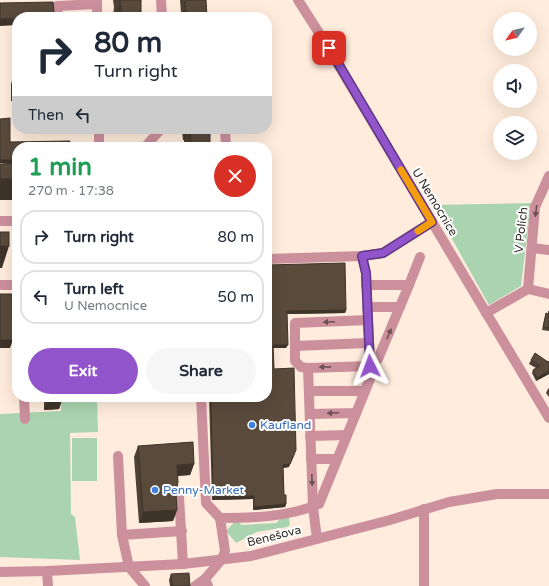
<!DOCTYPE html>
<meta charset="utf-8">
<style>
body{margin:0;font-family:"Varela Round",sans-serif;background:#f6f6f7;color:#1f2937;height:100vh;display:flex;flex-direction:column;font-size:15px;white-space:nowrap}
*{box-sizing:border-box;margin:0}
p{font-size:13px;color:#747a83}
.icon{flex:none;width:22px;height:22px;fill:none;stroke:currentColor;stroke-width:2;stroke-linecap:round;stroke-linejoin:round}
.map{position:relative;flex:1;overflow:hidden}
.sheet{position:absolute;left:12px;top:142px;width:260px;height:260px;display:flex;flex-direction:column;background:#fff;border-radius:16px;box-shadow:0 4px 16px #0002}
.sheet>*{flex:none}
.banner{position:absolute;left:12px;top:12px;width:260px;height:122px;border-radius:16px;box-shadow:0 4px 16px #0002;background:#fff;color:#1f2937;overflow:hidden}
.needle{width:26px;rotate:236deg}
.tools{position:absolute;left:493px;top:12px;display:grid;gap:8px}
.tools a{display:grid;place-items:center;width:44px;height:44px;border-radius:50%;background:#fff;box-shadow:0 4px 16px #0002;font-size:20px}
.pin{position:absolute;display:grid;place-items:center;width:34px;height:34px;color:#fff;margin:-17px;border-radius:8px;box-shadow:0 2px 6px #0006}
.me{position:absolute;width:44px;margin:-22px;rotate:357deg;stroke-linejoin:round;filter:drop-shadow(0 0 3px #0008)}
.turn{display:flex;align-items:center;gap:14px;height:84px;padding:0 16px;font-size:18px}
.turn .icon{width:52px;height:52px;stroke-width:2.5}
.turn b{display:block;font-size:28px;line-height:34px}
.then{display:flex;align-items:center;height:38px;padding:0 16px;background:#0003;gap:8px;font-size:15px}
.round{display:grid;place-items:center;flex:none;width:42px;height:42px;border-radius:21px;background:#f6f6f7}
.overview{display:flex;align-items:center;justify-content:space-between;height:68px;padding:0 16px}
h1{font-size:24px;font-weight:800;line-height:30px;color:#1e9e55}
.button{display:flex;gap:8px;margin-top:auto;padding:8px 16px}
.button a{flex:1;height:46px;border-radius:24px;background:#9254ca;color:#fff;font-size:16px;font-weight:800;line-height:46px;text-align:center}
.button a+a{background:#f6f6f7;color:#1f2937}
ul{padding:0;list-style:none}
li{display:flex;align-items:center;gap:12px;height:54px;margin:0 8px 6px;padding:0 8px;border:2px solid #e0e1e3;border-radius:16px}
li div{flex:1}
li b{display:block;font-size:15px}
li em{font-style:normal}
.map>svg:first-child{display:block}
</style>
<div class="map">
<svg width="549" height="586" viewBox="0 0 549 586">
<rect width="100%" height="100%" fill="#ffecdc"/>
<g fill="#aad4af">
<path d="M531,203l-10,83 -32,19 -56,-100z"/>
<path d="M61,397h36l1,35 -28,1 1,81 4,3 5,43 -80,-3v-143l61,-3z"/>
<rect x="72" y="438" width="25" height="43"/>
<path d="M282,517h7l1,8 -3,2 -30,5 -21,11 -10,-12 12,-13 3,7 35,-2z"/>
</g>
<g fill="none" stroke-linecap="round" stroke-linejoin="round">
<g stroke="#cc909d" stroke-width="10">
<path d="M97,0v17"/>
<path d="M161,0l1,17"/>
<path d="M298,0l23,36 228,382"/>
<path d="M58,17l-1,-11 40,-2"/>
<path d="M99,129v18"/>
<path d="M225,129l1,18"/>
<path d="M145,147l16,-18"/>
<path d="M0,221h17"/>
<path d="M532,248l17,2"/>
<path d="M267,259l95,-3 21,-3 49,-31"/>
<path d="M0,285h17"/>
<path d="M409,285l11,-28"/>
<path d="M528,289l7,-82 14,-31"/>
<path d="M367,307h33"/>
<path d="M486,313l42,-24 21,5"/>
<path d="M295,346l73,-3"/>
<path d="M308,368l62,-2 -4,-93 -4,-17"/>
<path d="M309,391h56"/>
<path d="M24,397l1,22"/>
<path d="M201,397l5,106 14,15"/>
<path d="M310,414l46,-1"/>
<path d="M310,436l37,-1"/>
<path d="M118,456l4,79 60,-4"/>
<path d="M311,459h26"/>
<path d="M179,497l4,67"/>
<path d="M122,535l7,32 16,19"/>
<path d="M317,539l-4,-32 -5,-139 -7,-1 -6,-6v-38l73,-3"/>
<path d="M47,571l1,15"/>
<path d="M0,572l47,-1 136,-7 68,-8 139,-36 59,-18 48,-8h52"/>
<path d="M195,586l10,-7"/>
<path d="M208,586l-3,-7 17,-20 3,-8 -5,-33c33,0 68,-1 99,-14l51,-125v-13l8,-7 31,-74h-43"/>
<path d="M424,586v-77"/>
</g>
</g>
<g fill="#4d4034">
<path d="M113,0h28v17h-28l1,-10z"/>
<path d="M179,0h27l1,17h-28l2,-4 -1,-13z"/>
<path d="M12,82h5v19h-6v-16z"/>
<path d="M183,129h27v18h-26v-7h-1l-1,-9z"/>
<path d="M267,265l79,45 -1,3 -58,1 -1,34h-13l1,21 15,98 -6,1 1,27 2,9 -1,3 -32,3v-11l-41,1 -3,-103h58z"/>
<path d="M549,311v20l-7,-1 4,-17 2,1z"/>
<path d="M531,360l18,1v13l-13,7 -4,-8 1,-3 3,-2 -7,-4z"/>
<path d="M549,388v9l-3,-4 2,-4z"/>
<path d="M44,397h19l-4,12 -15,1z"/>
<path d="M138,446l56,18 -4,11 -13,1 -1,18 1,16 -4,11 -34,2 -5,-66z"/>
<path d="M171,574l19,12h-20l-1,-6z"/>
</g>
<g fill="#3e342a">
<path d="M120,5h1l-4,12h-2z"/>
<path d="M185,11h2l-3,6h-1z"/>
<path d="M0,19h17v6l-17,1z"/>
<path d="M12,98h5v3h-6z"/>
<path d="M187,129h1l-4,11h-1z"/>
<rect x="0" y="160" width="17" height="3"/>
<path d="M17,178v22h-17v-21z"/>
<path d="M0,246h9l-7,22h-2z"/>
<path d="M346,310l-1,3 -59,1 1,-3z"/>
<path d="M0,340h13l-3,8h-10z"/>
<path d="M273,345h15l-2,3h-14z"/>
<path d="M549,371v3l-13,7 1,-3z"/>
<path d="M49,397h14l-4,12 -15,1z"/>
<path d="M295,453l-6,14 -7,1 1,-3z"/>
<path d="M194,464l-4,11 -17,1 4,-11z"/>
<path d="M254,496l-1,3 -41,1 1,-3z"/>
<path d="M286,504l-1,3 -32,3 1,-3z"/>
<path d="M177,510l-4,11 -34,2 4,-11z"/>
</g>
<g fill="#594a3c" stroke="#3e342a">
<path d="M120,0h21v17h-20v-12h-1z"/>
<path d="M186,0h20l1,17h-20v-6h-2v-9h1z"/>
<path d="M53,2l1,10 3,5h-40v2h-17v-16z"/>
<rect x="12" y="82" width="5" height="16"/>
<path d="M10,118v24l60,-1v6h-53v13h-17v-41z"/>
<path d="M190,129h20v18h-19z"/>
<path d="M17,163v15l-17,1v-15z"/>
<rect x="0" y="232" width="9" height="14"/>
<path d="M345,263l1,47 -59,1 1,34h-15l1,24 20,-1 2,82 -6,14 -7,1 1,30h2v9l-32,3v-11l-41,1 -2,-100h56v-132z"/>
<path d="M0,294h12l1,46h-13z"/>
<path d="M549,311v17l-6,-1 3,-14 2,1z"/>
<path d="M535,353l13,9 1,-1v10l-12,7 -4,-8 7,-4 -9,-6z"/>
<path d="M193,442l1,22 -17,1 1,17 -2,12 1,16 -34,2 -5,-66z"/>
<path d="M189,573l1,13h-18l-1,-12z"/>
</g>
<defs><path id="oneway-solid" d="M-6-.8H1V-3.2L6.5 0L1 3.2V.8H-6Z"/></defs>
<g fill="#6a5152">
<use href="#oneway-solid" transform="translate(536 211) rotate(98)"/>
<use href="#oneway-solid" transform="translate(329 322) rotate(178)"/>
<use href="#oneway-solid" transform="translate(389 334) rotate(-68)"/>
<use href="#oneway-solid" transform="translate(325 367) rotate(179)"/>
<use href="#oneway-solid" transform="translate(333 413) rotate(178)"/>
<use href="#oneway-solid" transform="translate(312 480) rotate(88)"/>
</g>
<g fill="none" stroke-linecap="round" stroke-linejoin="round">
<defs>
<path id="route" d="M329,48l103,174 -49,31 -21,3 4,17 4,93"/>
</defs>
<use href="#route" stroke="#5f3783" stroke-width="10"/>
<use href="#route" stroke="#9254ca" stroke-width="7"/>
<path stroke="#f59e0b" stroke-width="7" d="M401,170l31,52 -14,9"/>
</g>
<g fill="#3f7fe0" stroke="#fff" stroke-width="1.5">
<circle cx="252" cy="425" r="4"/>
<circle cx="155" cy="490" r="4"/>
</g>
<g text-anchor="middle" stroke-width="4" stroke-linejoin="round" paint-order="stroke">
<g font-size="12" fill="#362f29" stroke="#fff">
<text transform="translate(435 202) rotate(59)" y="4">U Nemocnice</text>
<text transform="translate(521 230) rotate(-84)" y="4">V Polích</text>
<text transform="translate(274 536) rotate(-14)" y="4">Benešova</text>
</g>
<g font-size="12" fill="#366cbe" stroke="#fff" text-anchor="start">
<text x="260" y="429">Kaufland</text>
<text x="163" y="494">Penny-Market</text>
</g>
</g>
</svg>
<div class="tools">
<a><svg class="needle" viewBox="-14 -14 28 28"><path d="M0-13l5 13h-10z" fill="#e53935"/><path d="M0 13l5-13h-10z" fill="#747a83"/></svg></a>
<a><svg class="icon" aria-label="sound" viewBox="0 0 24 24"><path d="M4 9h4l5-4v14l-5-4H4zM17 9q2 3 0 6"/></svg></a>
<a><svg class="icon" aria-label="layers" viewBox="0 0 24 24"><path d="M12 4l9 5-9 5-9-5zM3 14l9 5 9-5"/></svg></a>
</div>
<div class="pin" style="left:329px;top:48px;background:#d93025"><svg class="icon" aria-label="arrive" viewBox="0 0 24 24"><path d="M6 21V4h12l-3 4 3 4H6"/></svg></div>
<svg class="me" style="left:370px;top:366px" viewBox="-20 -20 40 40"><path d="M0-17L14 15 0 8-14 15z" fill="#9254ca" stroke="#fff" stroke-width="4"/></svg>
<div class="banner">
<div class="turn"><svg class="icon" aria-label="right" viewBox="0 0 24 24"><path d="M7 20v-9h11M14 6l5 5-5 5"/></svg><div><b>80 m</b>Turn right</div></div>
<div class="then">Then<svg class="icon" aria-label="left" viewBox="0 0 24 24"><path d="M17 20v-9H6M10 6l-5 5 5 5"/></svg></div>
</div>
<section class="sheet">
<div class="overview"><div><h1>1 min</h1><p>270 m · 17:38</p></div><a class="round" style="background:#d93025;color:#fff"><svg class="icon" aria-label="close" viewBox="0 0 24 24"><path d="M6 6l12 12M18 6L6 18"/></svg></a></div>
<ul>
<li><svg class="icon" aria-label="right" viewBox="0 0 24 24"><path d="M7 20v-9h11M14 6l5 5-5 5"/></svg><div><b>Turn right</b></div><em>80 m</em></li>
<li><svg class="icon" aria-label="left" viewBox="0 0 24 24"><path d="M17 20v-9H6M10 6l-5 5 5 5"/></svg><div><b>Turn left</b><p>U Nemocnice</p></div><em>50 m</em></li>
</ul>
<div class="button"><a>Exit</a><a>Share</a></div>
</section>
</div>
